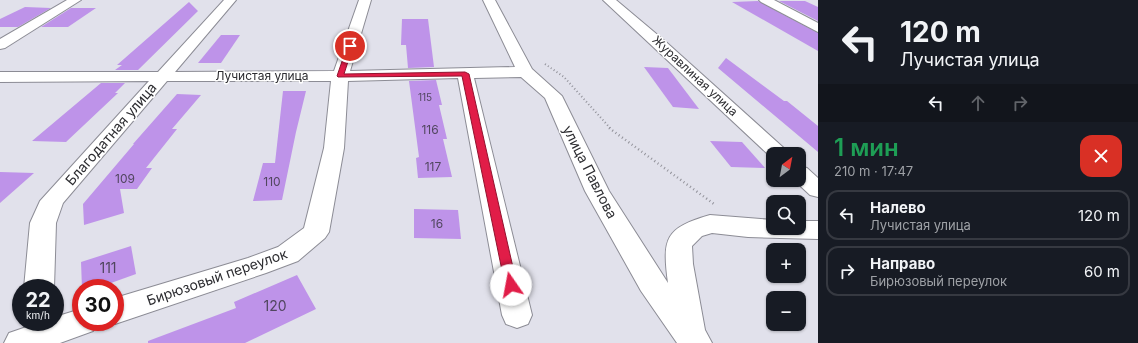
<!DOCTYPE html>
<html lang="ru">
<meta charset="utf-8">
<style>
body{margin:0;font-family:Inter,sans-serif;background:#242831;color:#f1f3f6;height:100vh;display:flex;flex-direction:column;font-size:15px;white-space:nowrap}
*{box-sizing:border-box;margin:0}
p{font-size:13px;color:#9ea1a6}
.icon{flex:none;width:22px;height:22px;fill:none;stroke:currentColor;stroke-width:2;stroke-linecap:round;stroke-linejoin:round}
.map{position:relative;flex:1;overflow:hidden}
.side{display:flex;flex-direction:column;background:#171b24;width:320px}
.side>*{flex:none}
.guide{background:#171b24;color:#f1f3f6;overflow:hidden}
.needle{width:26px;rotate:32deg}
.fabs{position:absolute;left:766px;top:147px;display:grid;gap:8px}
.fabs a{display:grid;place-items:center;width:40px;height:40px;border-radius:8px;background:#171b24;box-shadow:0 1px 3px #0004;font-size:20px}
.speed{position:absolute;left:12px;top:279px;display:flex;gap:8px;font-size:20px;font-weight:700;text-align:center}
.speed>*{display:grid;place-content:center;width:52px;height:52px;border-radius:50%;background:#171b24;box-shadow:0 1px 3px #0004;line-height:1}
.speed small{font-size:10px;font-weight:400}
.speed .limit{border:6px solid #d22;background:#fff;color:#111}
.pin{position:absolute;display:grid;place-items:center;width:34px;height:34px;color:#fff;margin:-17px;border:2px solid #fff;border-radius:50%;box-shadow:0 1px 4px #0007}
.me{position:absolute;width:44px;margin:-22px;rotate:348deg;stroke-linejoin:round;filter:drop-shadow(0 0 3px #0008)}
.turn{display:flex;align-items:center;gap:14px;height:84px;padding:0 16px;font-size:18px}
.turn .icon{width:52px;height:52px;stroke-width:2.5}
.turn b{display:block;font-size:28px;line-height:34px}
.lanes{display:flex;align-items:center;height:38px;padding:0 16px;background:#0003;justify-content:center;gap:20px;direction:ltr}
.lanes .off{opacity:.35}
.round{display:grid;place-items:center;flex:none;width:42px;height:42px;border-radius:12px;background:#242831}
.head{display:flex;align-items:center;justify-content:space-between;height:68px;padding:0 16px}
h1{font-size:24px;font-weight:600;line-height:30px;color:#1e9e55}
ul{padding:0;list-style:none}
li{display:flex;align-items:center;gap:12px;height:50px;margin:0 8px 6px;padding:0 8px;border:2px solid #363941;border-radius:12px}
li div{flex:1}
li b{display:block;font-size:15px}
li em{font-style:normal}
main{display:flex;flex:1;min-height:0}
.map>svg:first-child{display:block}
</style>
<main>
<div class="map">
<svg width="818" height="343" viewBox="0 0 818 343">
<rect width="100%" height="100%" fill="#e1e1eb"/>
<g fill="#be93e9">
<path d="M758,1l60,32v18l-86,-49z"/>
<path d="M779,1h26l13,6v14z"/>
<path d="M189,2l9,9 -60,59h-23l7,-5h-5z"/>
<path d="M25,7l26,1 -33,19h-18v-8z"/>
<path d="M71,8h25l-28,19h-27z"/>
<path d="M402,19h26l6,48 -26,1 -2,-23h-5z"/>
<path d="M221,35h19l-19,28h-23z"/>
<path d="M726,58l58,43h3l31,25v26l-100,-84z"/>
<path d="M644,67l24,1 31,41 -26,-2z"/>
<path d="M436,80l6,25h-3l8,34h-4l9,38 -34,1 -2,-20 3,-1 -10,-76z"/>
<path d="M101,83h24l-10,10h3l-52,49 -34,-1z"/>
<path d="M283,91h23l-10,41 -14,68 -29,1 10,-38h12z"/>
<path d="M177,94l24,1 -29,34h5l-31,39h6l-15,21h-17l4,24 -40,12 -1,-21 51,-60h-1z"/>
<path d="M710,141l32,1 23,26 -34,-1z"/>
<path d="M0,172l34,1 -34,30z"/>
<path d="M414,209l44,1 3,29 -47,-1z"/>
<path d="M131,246l5,28 -39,14h-15l-1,-26z"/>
<path d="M297,275l19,34 -71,34h-97v-2l88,-33 -2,-6z"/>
</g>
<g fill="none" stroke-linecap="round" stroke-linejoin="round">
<defs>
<g id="minor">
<path d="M67,0h14l-76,48 -5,1v-10z"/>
<path d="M224,0h12l-61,72 159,-1 25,-71h12l-21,71 165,-4 -32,-67h12l37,69 30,27 47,95 59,92c-6,-45 -3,-55 42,-68l63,5v8h26v-7h19v18l-70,-2 -36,-4 -10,3 -10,10 1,18 12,66 7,13h-35l-36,-52 -56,-100 -40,-93 -24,-21 -47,1 58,237 -4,9 -11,4 -11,-4 -4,-9 -44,-237 -110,3 -4,67 -15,84 -4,6 -27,23 -32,12 -151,51 -5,-2h5v-24l133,-40 30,-11 26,-19 20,-80 7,-67h-164l-104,122 -7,20 -2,65h-30l6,-65 10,-22 109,-120 -149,1v-10h158z"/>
<path d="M603,0h13l50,42 120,108 3,4h-16v5l-1,-1z"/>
<path d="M759,0h15l44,23v9l-57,-30z"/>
<path d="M799,166l8,2 11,10v19l-8,-2 -16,-15h5z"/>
<path d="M81,309v13h17l-5,9 -33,12h-56l5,-10 32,-11h14v-5z"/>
</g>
</defs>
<use href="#minor" stroke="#8c8c95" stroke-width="2"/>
<path stroke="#93939b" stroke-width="2" stroke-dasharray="1 2.5" stroke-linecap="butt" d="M545,64l19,13 47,52"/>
<path stroke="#93939b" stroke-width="2.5" stroke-dasharray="1 3" stroke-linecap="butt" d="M609,128l105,76"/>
<use href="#minor" fill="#fff" fill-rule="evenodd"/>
</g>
<path fill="#e11d48" stroke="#92132f" d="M348,44l5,2 -9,28 121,-2 4,2 48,211 -2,3 -4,2 -4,-2 -2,-3 -43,-209 -124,1 -1,-1z"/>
<g text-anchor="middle" stroke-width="3" stroke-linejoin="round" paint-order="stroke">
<g font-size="10" fill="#51465f">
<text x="425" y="101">115</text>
</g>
<g font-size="12" fill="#2d2d31" stroke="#fff">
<text x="262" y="80">Лучистая улица</text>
<text transform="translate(695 76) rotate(43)" y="4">Журавлиная улица</text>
</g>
<g font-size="12" fill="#51465f">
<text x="430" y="134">116</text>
<text x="433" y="171">117</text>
<text x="125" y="183">109</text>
<text x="272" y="186">110</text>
<text x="437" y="228">16</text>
</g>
<g font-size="14" fill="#2d2d31" stroke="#fff">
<text transform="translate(111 134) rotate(-49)" y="5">Благодатная улица</text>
<text transform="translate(590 172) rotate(63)" y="5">улица Павлова</text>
<text transform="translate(217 277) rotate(-19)" y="5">Бирюзовый переулок</text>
</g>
<g font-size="14" fill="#51465f">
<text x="108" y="273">111</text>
<text x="275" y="311">120</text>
</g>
</g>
</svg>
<div class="fabs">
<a><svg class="needle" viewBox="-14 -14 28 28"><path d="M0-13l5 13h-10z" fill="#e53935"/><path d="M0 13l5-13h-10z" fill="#9ea1a6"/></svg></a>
<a><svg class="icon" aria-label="search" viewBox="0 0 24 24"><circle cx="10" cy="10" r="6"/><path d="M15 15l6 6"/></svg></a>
<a>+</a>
<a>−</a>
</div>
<div class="speed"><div>22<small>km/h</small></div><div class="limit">30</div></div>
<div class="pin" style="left:350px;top:46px;background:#d93025"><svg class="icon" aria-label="arrive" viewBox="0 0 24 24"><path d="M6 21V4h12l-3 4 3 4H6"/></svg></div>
<svg class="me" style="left:511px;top:285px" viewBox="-20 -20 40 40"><circle r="19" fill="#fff"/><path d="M0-13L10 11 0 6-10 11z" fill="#e11d48"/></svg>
</div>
<section class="side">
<div class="guide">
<div class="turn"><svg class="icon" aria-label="left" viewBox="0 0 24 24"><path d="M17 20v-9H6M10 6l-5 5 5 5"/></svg><div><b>120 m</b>Лучистая улица</div></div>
<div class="lanes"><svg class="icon" aria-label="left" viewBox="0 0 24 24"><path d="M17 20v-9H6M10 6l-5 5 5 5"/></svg><svg class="icon off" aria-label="ahead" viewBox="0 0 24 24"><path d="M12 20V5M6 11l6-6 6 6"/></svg><svg class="icon off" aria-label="right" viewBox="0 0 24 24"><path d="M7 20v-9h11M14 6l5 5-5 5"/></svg></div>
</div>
<div class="head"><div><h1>1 мин</h1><p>210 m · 17:47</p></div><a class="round" style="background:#d93025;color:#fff"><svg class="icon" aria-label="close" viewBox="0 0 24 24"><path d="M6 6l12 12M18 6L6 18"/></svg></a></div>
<ul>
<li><svg class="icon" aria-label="left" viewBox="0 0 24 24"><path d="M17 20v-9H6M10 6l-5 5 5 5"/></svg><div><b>Налево</b><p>Лучистая улица</p></div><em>120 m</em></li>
<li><svg class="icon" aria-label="right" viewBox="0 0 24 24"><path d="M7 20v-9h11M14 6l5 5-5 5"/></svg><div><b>Направо</b><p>Бирюзовый переулок</p></div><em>60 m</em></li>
</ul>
</section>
</main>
